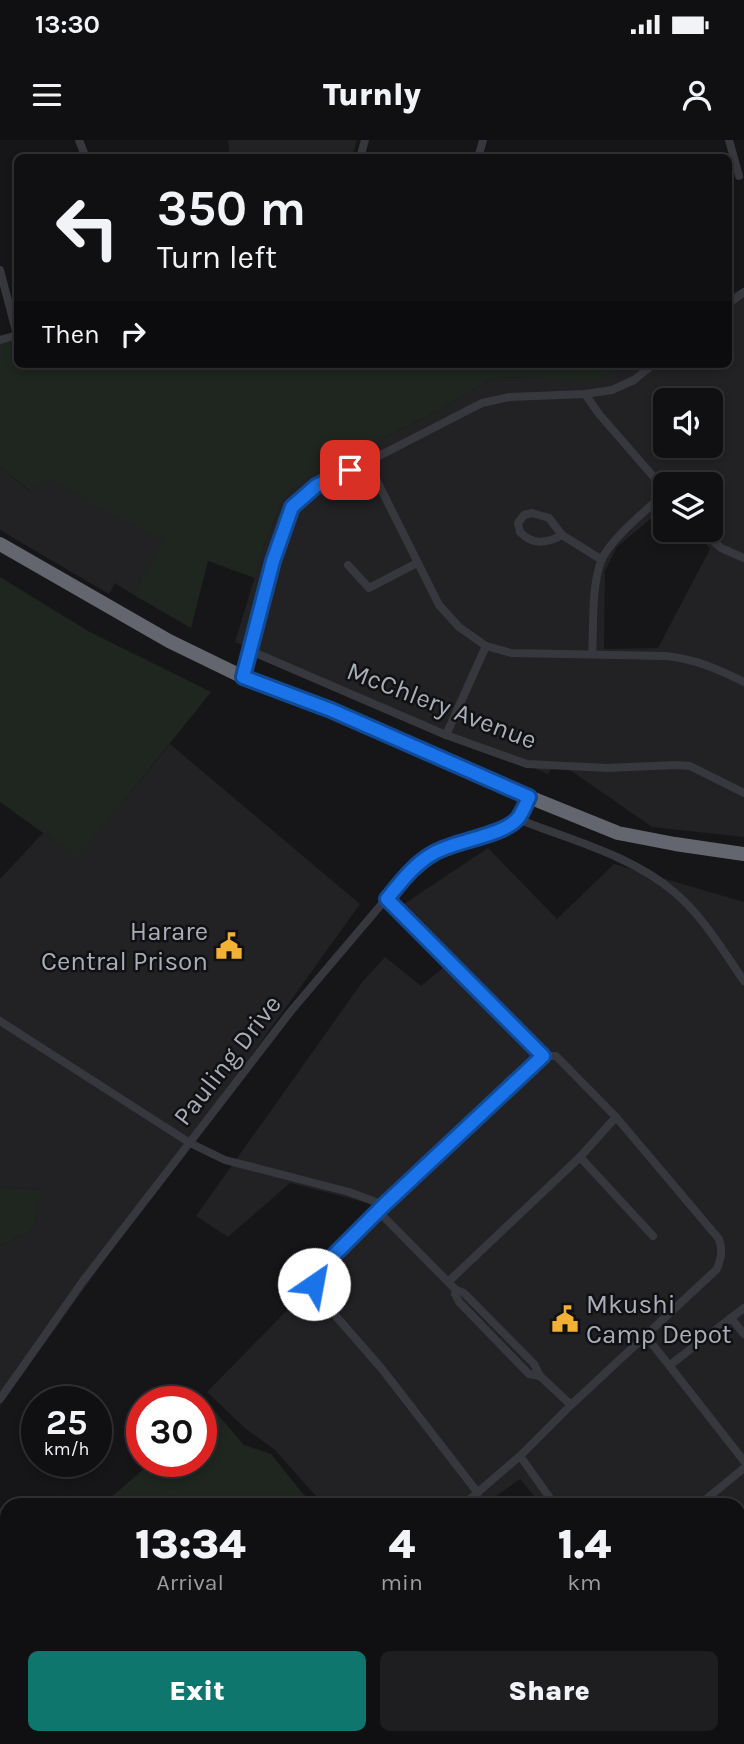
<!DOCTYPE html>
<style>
body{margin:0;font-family:Karla,sans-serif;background:#1e1e20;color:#f1f3f6;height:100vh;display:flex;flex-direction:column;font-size:26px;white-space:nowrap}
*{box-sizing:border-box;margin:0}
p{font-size:23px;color:#9c9d9f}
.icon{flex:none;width:38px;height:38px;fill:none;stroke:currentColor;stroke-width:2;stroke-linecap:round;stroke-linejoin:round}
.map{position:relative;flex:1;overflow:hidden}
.drawer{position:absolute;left:0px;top:1358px;width:746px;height:247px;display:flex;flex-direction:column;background:#101012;border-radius:21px 21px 0 0;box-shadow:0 4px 10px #0003,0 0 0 2px #303032}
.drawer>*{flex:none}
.top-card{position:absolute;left:14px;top:14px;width:718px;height:214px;border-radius:10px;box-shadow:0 4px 10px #0003,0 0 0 2px #303032;background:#101012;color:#f1f3f6;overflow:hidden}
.controls{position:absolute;left:653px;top:248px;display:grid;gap:14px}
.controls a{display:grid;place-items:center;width:70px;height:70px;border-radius:10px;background:#101012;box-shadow:0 4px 10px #0003,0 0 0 2px #303032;font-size:35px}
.speed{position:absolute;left:21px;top:1246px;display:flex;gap:14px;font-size:35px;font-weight:700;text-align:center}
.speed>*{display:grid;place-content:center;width:91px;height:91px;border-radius:50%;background:#101012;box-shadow:0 4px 10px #0003,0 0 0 2px #303032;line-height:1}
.speed small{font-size:18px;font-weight:400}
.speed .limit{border:10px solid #d22;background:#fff;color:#111}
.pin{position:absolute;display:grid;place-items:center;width:60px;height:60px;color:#fff;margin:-30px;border-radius:14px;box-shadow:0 4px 10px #0006}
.me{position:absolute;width:77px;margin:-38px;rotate:33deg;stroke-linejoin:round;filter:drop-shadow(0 0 5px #0008)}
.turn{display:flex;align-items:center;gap:24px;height:147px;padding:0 28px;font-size:32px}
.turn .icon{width:91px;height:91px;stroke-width:2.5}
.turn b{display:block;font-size:49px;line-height:60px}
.then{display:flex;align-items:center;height:66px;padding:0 28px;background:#0003;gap:14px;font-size:26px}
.eta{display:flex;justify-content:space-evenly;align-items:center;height:119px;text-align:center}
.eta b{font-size:42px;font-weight:800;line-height:49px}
.action{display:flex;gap:14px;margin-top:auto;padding:14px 28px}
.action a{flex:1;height:80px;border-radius:10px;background:#0f766e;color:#fff;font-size:28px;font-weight:800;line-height:80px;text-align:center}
.action a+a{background:#1e1e20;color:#f1f3f6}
.status{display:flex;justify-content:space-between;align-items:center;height:49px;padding:0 35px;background:#101012;direction:ltr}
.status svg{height:19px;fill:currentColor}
header{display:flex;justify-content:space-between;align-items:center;height:91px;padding:0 28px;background:#101012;font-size:32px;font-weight:800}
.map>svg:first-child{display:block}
</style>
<div class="status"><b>13:30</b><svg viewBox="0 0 49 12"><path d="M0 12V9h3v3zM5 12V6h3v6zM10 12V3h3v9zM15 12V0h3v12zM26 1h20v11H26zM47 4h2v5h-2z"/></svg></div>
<header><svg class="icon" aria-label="menu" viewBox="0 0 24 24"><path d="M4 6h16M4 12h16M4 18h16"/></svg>Turnly<svg class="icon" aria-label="person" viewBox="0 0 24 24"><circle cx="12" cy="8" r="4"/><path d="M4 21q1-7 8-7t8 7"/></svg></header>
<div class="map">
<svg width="744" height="1604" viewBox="0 0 744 1604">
<rect width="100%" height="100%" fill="#161618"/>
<g fill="#222225" fill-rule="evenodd">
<path d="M228,0h129l-5,17 -122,1z"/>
<path d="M744,148v549l-92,-10 -95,-66 -9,13 -313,-132 31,-102 15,-36 11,-17 38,-23 104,-51 59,-35 36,-1 101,-13h98v-70zM665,261h45v45h-45zM665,345h45v45h-16l16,19 -52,99 -54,1 1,-78 12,-24 48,-40z"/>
<path d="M0,327l29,24 19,-13 117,64 -33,52 -17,-11 -6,11 -109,-64z"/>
<path d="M170,604l190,160 -360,502v-160l33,-16 7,-40 -40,-3v-308l43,-46 35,24z"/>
<path d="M488,708l69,71 57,-55 130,38v842h-8l-5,-6h7v-233h-196l-22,-26 -37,26h-159l-49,-55 -29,-21 -39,-37 180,-184 -97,-25 -62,54 -32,-21 167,-235 22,-24 36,29 28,-23 -48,-57z"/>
</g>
<g fill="#1e261f">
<path d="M17,198l1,26h614l-42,18 -61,-5 -36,1 -59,35 -104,51 -37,23 -12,17 -15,36 -11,38 -47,-17 -17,67 -59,-34 32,-52 -116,-63 -18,12 -30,-24v-125z"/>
<path d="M0,437l88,54 123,61 -133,166 -78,-56z"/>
<path d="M0,1047l41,3 -8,40 -33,16z"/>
<path d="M213,1269l31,36 27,9 41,51h-210l51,-44h48v-42z"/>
<path d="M109,1598h74l5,6h-86z"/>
</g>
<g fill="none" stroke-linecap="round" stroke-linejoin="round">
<g stroke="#37383d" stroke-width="8">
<path d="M79,0l7,18"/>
<path d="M729,0l10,36"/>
<path d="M360,18l5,-18"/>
<path d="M478,18l5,-18"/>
<path d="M0,130l17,65"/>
<path d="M728,164l16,-12"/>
<path d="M0,200l18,-5"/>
<path d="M585,254l14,20 66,76"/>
<path d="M367,321l72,144 20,22 27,19 25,7 155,3c29,3 52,13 78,26"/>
<path d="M701,390l20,18 23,10"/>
<path d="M562,395c-16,9 -30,10 -42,-3l-2,-9 6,-8 8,-2 17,5 13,17 40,25"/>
<path d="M348,425l21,23 48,-25"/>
<path d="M251,511l195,84 81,29 80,4 70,-3 13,1 54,27"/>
<path d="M592,514c2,-29 -1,-65 9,-93 9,-22 46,-51 64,-68"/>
<path d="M243,537l34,-131 15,-39 15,-14 175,-90 28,-6 75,-3 27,-4 22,-10 20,-16"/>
<path d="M446,595l40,-89"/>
<path d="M518,679c52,21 113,36 156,73 29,24 49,59 70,89"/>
<path d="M387,759l156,157h13l60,61 103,122c4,12 2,19 -2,30l-146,136 -51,51 -57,49"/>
<path d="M0,881l190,122 35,17 124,32 35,13"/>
<path d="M580,1017l73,79"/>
<path d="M378,1071l78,79 8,3 70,71 6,12 31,29"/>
<path d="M448,1142l132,-125 36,-40"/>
<path d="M456,1150l-1,4 4,8 70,72 11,2"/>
<path d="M731,1178l13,16"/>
<path d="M646,1196l98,125"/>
<path d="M670,1225l74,-57"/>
<path d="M0,1259l83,-118 208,-270 89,-105 34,-39 20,-14 24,-11 24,-5 23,-9 13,-9 11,-22"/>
<path d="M520,1316l35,49"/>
<path d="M478,1353l-96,-124 -61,-70 -7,-15v-7l5,-7 65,-65 159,-149"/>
<path d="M699,1365l45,-37"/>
<path d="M738,1584l6,-4"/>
<path d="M737,1598l5,6"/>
</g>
<path stroke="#63666e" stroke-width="14" d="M0,404l169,97 74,36 88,33 198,87 89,36 57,11 69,10"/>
</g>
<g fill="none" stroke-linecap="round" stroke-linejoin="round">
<defs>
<path id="route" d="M314,1144v-7l5,-7 65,-65 159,-149 -156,-157c14,-17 27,-35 47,-46 22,-13 71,-17 85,-36 4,-6 7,-13 10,-20l-198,-87 -88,-33 30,-116 19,-54 24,-21 34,-16"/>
</defs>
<use href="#route" stroke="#114b97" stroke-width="18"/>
<use href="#route" stroke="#1a73e8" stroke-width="12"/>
</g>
<defs>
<symbol id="civic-bare" viewBox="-9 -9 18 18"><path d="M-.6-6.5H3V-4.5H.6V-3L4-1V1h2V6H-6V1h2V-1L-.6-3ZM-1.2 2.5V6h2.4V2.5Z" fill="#f2b134" stroke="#111113" stroke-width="2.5" paint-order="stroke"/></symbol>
</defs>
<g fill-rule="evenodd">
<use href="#civic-bare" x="210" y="787" width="38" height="38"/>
<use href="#civic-bare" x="546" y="1160" width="38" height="38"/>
</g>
<g text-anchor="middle" stroke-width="5" stroke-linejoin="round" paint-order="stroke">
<g font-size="26" fill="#a8adb8" stroke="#111113">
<text transform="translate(442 565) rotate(21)" y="9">McChlery Avenue</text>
<text transform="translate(227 920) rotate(-52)" y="9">Pauling Drive</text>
</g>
<g font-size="26" fill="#a8adb8" stroke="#111113" text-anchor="end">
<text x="208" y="800">Harare<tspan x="208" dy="30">Central Prison</tspan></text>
<text x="586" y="1173" text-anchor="start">Mkushi<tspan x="586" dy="30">Camp Depot</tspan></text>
</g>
</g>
</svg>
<div class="controls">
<a><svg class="icon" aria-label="sound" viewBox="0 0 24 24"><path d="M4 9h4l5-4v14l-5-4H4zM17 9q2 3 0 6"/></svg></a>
<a><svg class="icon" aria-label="layers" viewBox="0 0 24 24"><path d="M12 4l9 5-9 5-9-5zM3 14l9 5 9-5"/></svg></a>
</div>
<div class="speed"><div>25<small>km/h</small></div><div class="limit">30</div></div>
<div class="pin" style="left:350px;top:330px;background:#d93025"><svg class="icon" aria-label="arrive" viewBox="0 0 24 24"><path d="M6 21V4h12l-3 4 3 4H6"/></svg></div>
<svg class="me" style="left:314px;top:1144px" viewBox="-20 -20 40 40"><circle r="19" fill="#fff"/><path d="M0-13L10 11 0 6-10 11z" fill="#1a73e8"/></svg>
<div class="top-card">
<div class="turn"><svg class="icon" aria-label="left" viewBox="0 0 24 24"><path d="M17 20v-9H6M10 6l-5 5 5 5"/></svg><div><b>350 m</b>Turn left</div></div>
<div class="then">Then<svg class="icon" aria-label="right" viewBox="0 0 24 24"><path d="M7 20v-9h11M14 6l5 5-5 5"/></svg></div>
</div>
<section class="drawer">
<div class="eta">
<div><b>13:34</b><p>Arrival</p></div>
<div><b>4</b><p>min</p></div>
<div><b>1.4</b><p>km</p></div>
</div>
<div class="action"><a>Exit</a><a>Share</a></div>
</section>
</div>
